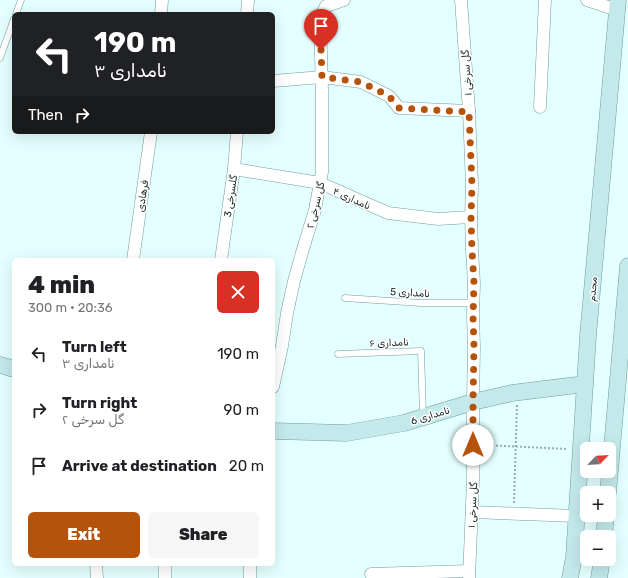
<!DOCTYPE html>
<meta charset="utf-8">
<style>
body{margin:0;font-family:Rubik,Cairo,sans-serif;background:#f6f6f6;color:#202124;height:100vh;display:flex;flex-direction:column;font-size:15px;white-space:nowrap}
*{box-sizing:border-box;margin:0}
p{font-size:13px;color:#757577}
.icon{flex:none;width:22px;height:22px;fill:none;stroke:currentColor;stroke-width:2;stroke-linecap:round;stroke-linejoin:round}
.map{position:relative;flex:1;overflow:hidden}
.panel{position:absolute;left:12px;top:258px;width:263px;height:308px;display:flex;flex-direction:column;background:#fff;border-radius:6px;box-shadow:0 4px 16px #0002}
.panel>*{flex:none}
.banner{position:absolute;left:12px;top:12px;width:263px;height:122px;border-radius:6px;box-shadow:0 4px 16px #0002;background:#202124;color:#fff;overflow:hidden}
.needle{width:26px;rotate:65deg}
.fabs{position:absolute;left:580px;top:442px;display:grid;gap:8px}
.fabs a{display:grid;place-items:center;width:36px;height:36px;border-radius:6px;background:#fff;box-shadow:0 4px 16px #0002;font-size:20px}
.pin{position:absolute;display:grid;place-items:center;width:34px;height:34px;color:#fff;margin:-41px -17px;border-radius:50% 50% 50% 0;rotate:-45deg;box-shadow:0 0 4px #0007}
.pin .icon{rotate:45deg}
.me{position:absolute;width:44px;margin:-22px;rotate:0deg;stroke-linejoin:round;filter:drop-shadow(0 0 3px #0008)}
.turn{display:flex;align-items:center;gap:14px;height:84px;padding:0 16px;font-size:18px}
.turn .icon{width:52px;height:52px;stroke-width:2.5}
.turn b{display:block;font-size:28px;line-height:34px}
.then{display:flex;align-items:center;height:38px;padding:0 16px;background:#0003;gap:8px;font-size:15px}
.round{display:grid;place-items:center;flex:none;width:42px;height:42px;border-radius:6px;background:#f6f6f6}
.overview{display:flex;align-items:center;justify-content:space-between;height:68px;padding:0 16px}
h1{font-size:24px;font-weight:800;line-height:30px}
.cta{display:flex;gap:8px;margin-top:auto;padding:8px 16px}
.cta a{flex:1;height:46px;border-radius:6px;background:#b45309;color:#fff;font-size:16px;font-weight:800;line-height:46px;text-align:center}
.cta a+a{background:#f6f6f6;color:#202124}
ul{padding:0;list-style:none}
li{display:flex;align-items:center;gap:12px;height:56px;padding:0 16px}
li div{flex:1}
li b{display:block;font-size:15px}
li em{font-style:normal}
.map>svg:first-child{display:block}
</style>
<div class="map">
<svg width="628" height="578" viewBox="0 0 628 578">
<rect width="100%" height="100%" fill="#e4ffff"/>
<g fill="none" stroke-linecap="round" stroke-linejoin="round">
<defs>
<g id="lane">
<path d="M16,14l5,-14"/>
<path d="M0,58l14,-39"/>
<path d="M345,298l76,5h52"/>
<path d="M338,354l83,-3 2,65"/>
</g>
<g id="street">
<path d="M461,0l8,111 3,74 -1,32 1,33 2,33 -1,33 1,31 -1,55v78l-4,98"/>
<path d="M587,0l30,10"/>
<path d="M161,14l1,-14"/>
<path d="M247,14l1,-14"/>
<path d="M273,81l49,-4 39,5 28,14 10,12 70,3"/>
<path d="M540,107l5,-107"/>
<path d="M234,169l86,14 68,30 50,6 33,-2"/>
<path d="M133,260l18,-128"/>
<path d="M221,260l13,-91 3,-37"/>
<path d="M273,387l9,-41 5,-33 7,-32 9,-32 12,-39 7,-38v-81l-2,-73 6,-12 18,-6"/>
<path d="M472,512l105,4"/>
<path d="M96,564l1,14"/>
<path d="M165,564v14"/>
<path d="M250,564v14"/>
<path d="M371,574l98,-3"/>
</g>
<g id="secondary">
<path d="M0,365l14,4"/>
<path d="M273,431l74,2 57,-10 69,-21 39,-9 73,-9"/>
<path d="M608,493l20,-227"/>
<path d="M604,537l2,-22"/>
<path d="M570,578l4,-21 14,-221 30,-336"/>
<path d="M599,578l3,-19"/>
</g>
</defs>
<use href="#lane" stroke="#729c9c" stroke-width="7"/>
<use href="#street" stroke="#729c9c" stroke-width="13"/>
<use href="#secondary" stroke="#729c9c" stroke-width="17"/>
<g stroke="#95adad" stroke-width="2" stroke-dasharray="2 2" stroke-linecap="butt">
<path d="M484,445l84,4"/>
<path d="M514,503l3,-98"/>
</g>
<use href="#lane" stroke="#fff" stroke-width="6"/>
<use href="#street" stroke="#fff" stroke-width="12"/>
<use href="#secondary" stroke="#c3e9ea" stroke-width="16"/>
</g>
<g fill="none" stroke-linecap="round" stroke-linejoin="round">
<path stroke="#b45309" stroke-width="7" stroke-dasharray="0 12.6" d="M321,50l1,27 39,5 28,14 10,12 70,4 3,73 -1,32 1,33 2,33 -1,33 1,30 -1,56v43"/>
</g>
<g text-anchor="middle" stroke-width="3" stroke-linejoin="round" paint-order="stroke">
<g font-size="10" fill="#122323" stroke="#fff">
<text transform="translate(466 73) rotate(-94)" y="4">گل سرخی ۱</text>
<text transform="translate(142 196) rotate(-82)" y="4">فرهادی</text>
<text transform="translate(230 196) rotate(-81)" y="4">گلسرخی 3</text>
<text transform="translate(352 198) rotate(24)" y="4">نامداری ۴</text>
<text transform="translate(315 205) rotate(-76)" y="4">گل سرخی ۲</text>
<text transform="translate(592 289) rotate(-85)" y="4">مجدم</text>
<text transform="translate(410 292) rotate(3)" y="4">نامداری 5</text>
<text transform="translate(389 342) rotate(-2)" y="4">نامداری ۶</text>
<text transform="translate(430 415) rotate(-17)" y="4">نامداری 6</text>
<text transform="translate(472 505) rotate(-87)" y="4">گل سرخی ۱</text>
</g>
</g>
</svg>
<div class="fabs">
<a><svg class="needle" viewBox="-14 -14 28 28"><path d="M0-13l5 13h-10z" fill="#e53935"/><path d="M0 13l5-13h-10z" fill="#757577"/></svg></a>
<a>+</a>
<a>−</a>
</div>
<div class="pin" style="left:321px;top:50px;background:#d93025"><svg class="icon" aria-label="arrive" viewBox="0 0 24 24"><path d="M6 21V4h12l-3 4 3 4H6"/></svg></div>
<svg class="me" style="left:473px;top:445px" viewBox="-20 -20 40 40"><circle r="19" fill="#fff"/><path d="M0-13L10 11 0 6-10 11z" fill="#b45309"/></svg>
<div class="banner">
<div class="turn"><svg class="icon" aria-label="left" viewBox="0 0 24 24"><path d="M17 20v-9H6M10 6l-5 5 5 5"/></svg><div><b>190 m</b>نامداری ۳</div></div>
<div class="then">Then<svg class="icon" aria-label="right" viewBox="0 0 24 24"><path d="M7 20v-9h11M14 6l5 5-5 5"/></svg></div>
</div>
<section class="panel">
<div class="overview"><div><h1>4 min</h1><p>300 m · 20:36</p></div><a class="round" style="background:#d93025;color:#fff"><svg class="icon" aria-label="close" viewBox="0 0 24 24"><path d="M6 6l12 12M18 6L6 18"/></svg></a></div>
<ul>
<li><svg class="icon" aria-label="left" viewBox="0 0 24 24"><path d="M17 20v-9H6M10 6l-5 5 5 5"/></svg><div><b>Turn left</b><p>نامداری ۳</p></div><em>190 m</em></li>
<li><svg class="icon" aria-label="right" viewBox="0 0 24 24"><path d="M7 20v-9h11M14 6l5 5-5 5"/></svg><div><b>Turn right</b><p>گل سرخی ۲</p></div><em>90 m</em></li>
<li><svg class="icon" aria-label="arrive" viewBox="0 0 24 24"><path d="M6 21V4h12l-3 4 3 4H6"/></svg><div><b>Arrive at destination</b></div><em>20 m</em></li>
</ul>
<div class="cta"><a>Exit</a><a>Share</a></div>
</section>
</div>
